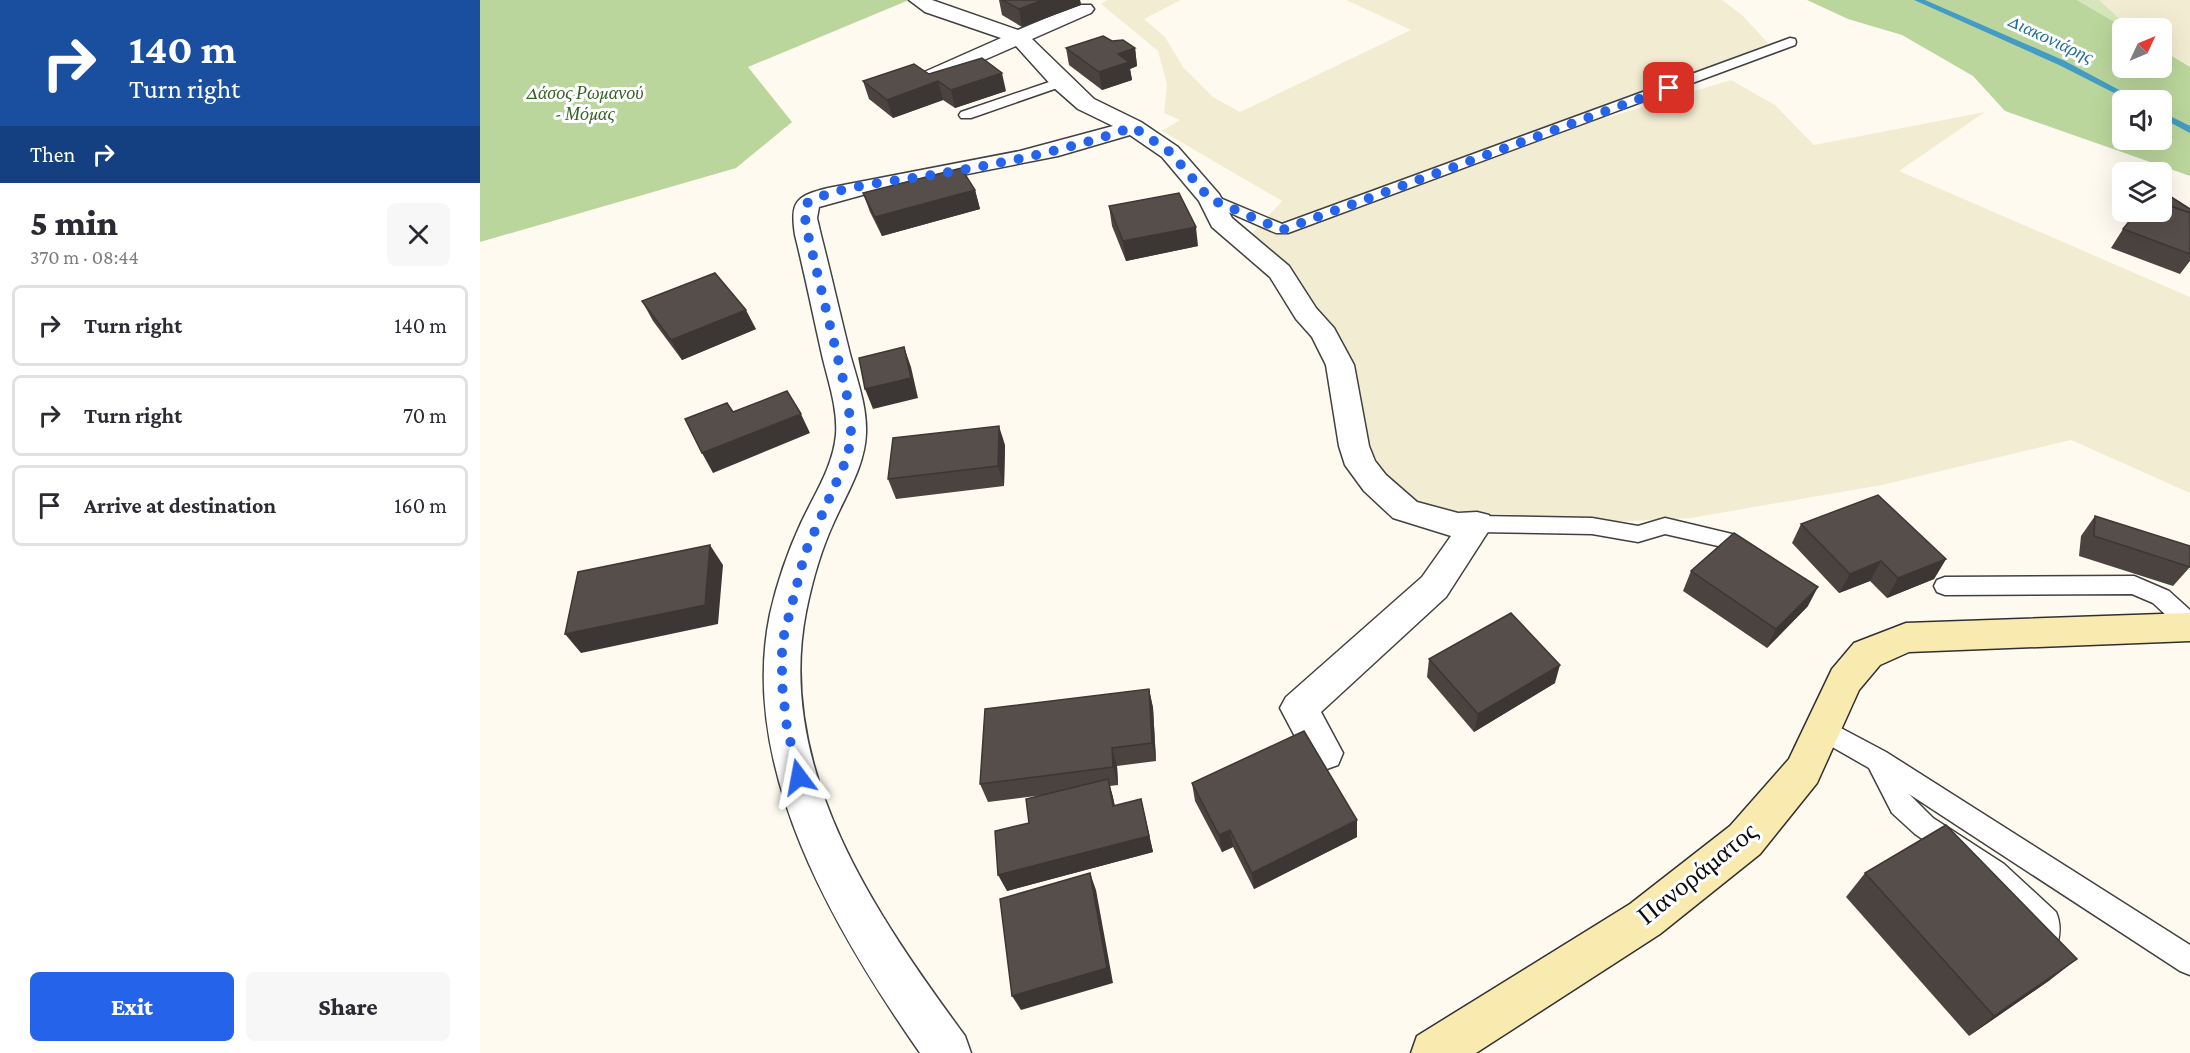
<!DOCTYPE html>
<meta charset="utf-8">
<style>
body{margin:0;font-family:"Crimson Pro",serif;background:#f7f7f7;color:#2b2b33;height:100vh;display:flex;flex-direction:column;font-size:22px;white-space:nowrap}
*{box-sizing:border-box;margin:0}
p{font-size:20px;color:#7c7c81}
.icon{flex:none;width:33px;height:33px;fill:none;stroke:currentColor;stroke-width:2;stroke-linecap:round;stroke-linejoin:round}
.map{position:relative;flex:1;overflow:hidden}
.side{display:flex;flex-direction:column;background:#fff;width:480px}
.side>*{flex:none}
.banner{background:#1a4fa0;color:#fff;overflow:hidden}
.needle{width:39px;rotate:46deg}
.fabs{position:absolute;left:1632px;top:18px;display:grid;gap:12px}
.fabs a{display:grid;place-items:center;width:60px;height:60px;border-radius:9px;background:#fff;box-shadow:0 6px 24px #0002;font-size:30px}
.pin{position:absolute;display:grid;place-items:center;width:51px;height:51px;color:#fff;margin:-26px;border-radius:12px;box-shadow:0 3px 9px #0006}
.me{position:absolute;width:66px;margin:-33px;rotate:347deg;stroke-linejoin:round;filter:drop-shadow(0 0 4px #0008)}
.turn{display:flex;align-items:center;gap:21px;height:126px;padding:0 30px;font-size:27px}
.turn .icon{width:78px;height:78px;stroke-width:2.5}
.turn b{display:block;font-size:42px;line-height:51px}
.then{display:flex;align-items:center;height:57px;padding:0 30px;background:#0003;gap:12px;font-size:22px}
.round{display:grid;place-items:center;flex:none;width:63px;height:63px;border-radius:9px;background:#f7f7f7}
.summary{display:flex;align-items:center;justify-content:space-between;height:102px;padding:0 30px}
h1{font-size:36px;font-weight:800;line-height:45px}
.primary-button{display:flex;gap:12px;margin-top:auto;padding:12px 30px}
.primary-button a{flex:1;height:69px;border-radius:9px;background:#2563eb;color:#fff;font-size:24px;font-weight:800;line-height:69px;text-align:center}
.primary-button a+a{background:#f7f7f7;color:#2b2b33}
ul{padding:0;list-style:none}
li{display:flex;align-items:center;gap:18px;height:81px;margin:0 12px 9px;padding:0 18px;border:3px solid #e1e1e2;border-radius:9px}
li div{flex:1}
li b{display:block;font-size:22px}
li em{font-style:normal}
main{display:flex;flex:1;min-height:0}
.map>svg:first-child{display:block}
</style>
<main>
<section class="side">
<div class="banner">
<div class="turn"><svg class="icon" aria-label="right" viewBox="0 0 24 24"><path d="M7 20v-9h11M14 6l5 5-5 5"/></svg><div><b>140 m</b>Turn right</div></div>
<div class="then">Then<svg class="icon" aria-label="right" viewBox="0 0 24 24"><path d="M7 20v-9h11M14 6l5 5-5 5"/></svg></div>
</div>
<div class="summary"><div><h1>5 min</h1><p>370 m · 08:44</p></div><a class="round"><svg class="icon" aria-label="close" viewBox="0 0 24 24"><path d="M6 6l12 12M18 6L6 18"/></svg></a></div>
<ul>
<li><svg class="icon" aria-label="right" viewBox="0 0 24 24"><path d="M7 20v-9h11M14 6l5 5-5 5"/></svg><div><b>Turn right</b></div><em>140 m</em></li>
<li><svg class="icon" aria-label="right" viewBox="0 0 24 24"><path d="M7 20v-9h11M14 6l5 5-5 5"/></svg><div><b>Turn right</b></div><em>70 m</em></li>
<li><svg class="icon" aria-label="arrive" viewBox="0 0 24 24"><path d="M6 21V4h12l-3 4 3 4H6"/></svg><div><b>Arrive at destination</b></div><em>160 m</em></li>
</ul>
<div class="primary-button"><a>Exit</a><a>Share</a></div>
</section>
<div class="map">
<svg width="1710" height="1053" viewBox="0 0 1710 1053">
<rect width="100%" height="100%" fill="#fefaf0"/>
<g fill="#f2edd2">
<path d="M627,0h74l-37,19 21,18 18,30 30,30 27,15 171,-82 -65,-30h376l20,15 27,29 -174,64 11,10 125,-38 44,25 39,40 171,-33 -86,59 291,126v196l-119,-53 -189,45 -191,33 -78,4 -165,-12 -42,-6 -42,-52 -19,-89 -98,-124 35,-38 -120,-70 18,-11 -16,-7 3,-28 -9,-34 -57,-47z"/>
<path d="M1619,0h91v67l-28,-17v-22h-32z"/>
</g>
<path fill="#d6e6bc" d="M1597,0h22l31,28h-5z"/>
<g fill="#bbd69c" fill-rule="evenodd">
<path d="M0,0h429l-161,67 44,55 -56,46 -256,74z"/>
<path d="M1327,0h270l48,28h-3v40h40v-18l28,17v109l-185,-65 -32,-35 -71,-41 -54,-16zM1642,100h40v40h-40z"/>
</g>
<g fill="none" stroke-linecap="round" stroke-linejoin="round">
<g fill="#449cc4" fill-rule="evenodd">
<path d="M1434,0h11l140,61 73,39h-10l-69,-35z"/>
<path d="M1682,112l28,14v7l-28,-15z"/>
</g>
<defs>
<g id="lane">
<path d="M1310,38l5,1 1,3 -1,3 -507,188h-12l-71,-31 -3,-3 8,-5 5,2 67,28z"/>
<path d="M581,78l7,4 -2,3 -95,33h-10l-2,-3 2,-3z"/>
<path d="M997,516l115,2 46,8 27,-8 67,16 23,16 3,6 -3,6 -8,2 -8,-2 -21,-16 -53,-12 -27,8 -46,-8 -115,-2 -7,-3 -3,-5 3,-5z"/>
<path d="M1654,576l35,15 21,19v23l-8,-3 -29,-27 -21,-9 -187,1 -8,-3 -3,-6 3,-6 8,-3z"/>
<path d="M1342,718l64,34 304,193v30l-10,-4 -271,-177 24,24 71,46 52,48c6,14 4,27 -2,41l-10,4 -10,-4 -4,-10 2,-16 -46,-45 -71,-48 -23,-21 -23,-45 -56,-32 -3,-7 3,-7z"/>
</g>
<path id="street" d="M429,0h23l86,30 59,-25h14l3,4 -3,4 -59,26 62,60 47,23 37,25 41,47 13,24 57,48 27,42 18,20 20,37 15,81 6,15 11,14 31,27 41,11 19,-1 12,3 4,9 -47,73 -125,115 22,41 -5,12 -14,5 -14,-5 -30,-57 6,-11 136,-120 29,-41 -58,-18 -29,-27 -19,-26 -6,-19 -13,-81 -14,-28 -16,-18 -26,-42 -58,-50 -13,-26 -37,-44 -32,-22 -72,21 -192,38 -47,13 -2,11 4,17c10,39 19,79 29,119 7,26 17,52 16,79 -1,32 -19,60 -32,89 -13,28 -22,60 -28,90 -31,158 71,304 159,424l6,17h-51c-85,-122 -182,-285 -150,-439 7,-31 18,-63 31,-91 13,-28 32,-56 35,-88 2,-27 -8,-54 -14,-80 -9,-40 -17,-80 -27,-120 -5,-34 1,-39 33,-47l192,-37 93,-25 -35,-17 -25,-22 -37,-41 -80,35 -7,2 -7,-2 -4,-4 4,-4 79,-35 -76,-26z"/>
<path id="secondary" d="M1710,613v28l-281,11 -29,13 -21,25 -42,93 -57,71 -100,80 -184,119h-65l6,-17 213,-132 100,-78 59,-67 43,-90 22,-26 52,-20z"/>
</defs>
<use href="#lane" stroke="#414141" stroke-width="3"/>
<use href="#street" stroke="#414141" stroke-width="3"/>
<use href="#secondary" stroke="#303030" stroke-width="3"/>
<use href="#lane" fill="#fff" fill-rule="evenodd"/>
<use href="#street" fill="#fff" fill-rule="evenodd"/>
<use href="#secondary" fill="#f9eab0" fill-rule="evenodd"/>
</g>
<g fill="#4a4340">
<path d="M519,0h81l1,5 -59,22 -20,-12z"/>
<path d="M632,41l23,7 2,18 -7,3 2,11 -30,10 -33,-25 -3,-17z"/>
<path d="M449,74l77,17 -51,17 -12,-8 -50,18 -24,-19 -6,-18z"/>
<path d="M495,190l5,19 -98,27 -12,-24 -7,-19z"/>
<path d="M629,206l89,40 -72,15 -14,-35z"/>
<path d="M1710,209v52l-10,13 -69,-26 12,-19 13,-16 -1,-1h27z"/>
<path d="M162,301l114,28 -74,31 -29,-39z"/>
<path d="M525,445l-1,41 -108,13 -8,-20z"/>
<path d="M1615,516l95,51 -17,19 -94,-30 2,-20z"/>
<path d="M1321,524l145,35 -12,20 -47,19 -17,-17 -31,12 -47,-50z"/>
<path d="M1211,571l117,35 -41,42 -84,-57z"/>
<path d="M949,659l126,24 -81,49 -47,-55z"/>
<path d="M669,689l4,19 3,53 -39,5 1,19 -8,1 5,20 26,-7 12,53 -146,39 36,-96 -55,7 -8,-18z"/>
<path d="M712,783l165,54 -103,52 -21,-42 -11,5 -27,-51z"/>
<path d="M1385,873l185,107 -81,56 -123,-139z"/>
</g>
<g fill="#3c3734">
<path d="M563,0h37l1,5 -59,22 -3,-18z"/>
<path d="M655,48l2,18 -7,3 2,11 -30,10 -3,-18 19,-18z"/>
<path d="M522,73l4,18 -51,17 -4,-18z"/>
<path d="M458,81l5,19 -50,18 -6,-18z"/>
<path d="M495,190l5,19 -98,27 -7,-19z"/>
<path d="M716,227l2,19 -72,15 -3,-20z"/>
<path d="M266,310l10,19 -74,31 -11,-20z"/>
<path d="M424,347l7,20 7,31 -45,11 -8,-20z"/>
<path d="M321,414l9,19 -97,40 -11,-20z"/>
<path d="M519,426l6,19 -1,41 -6,-20z"/>
<path d="M230,545l13,20 -5,59 -137,29 -16,-19z"/>
<path d="M1466,559l-12,20 -47,19 11,-20z"/>
<path d="M1401,561l-11,20 -31,12 11,-19z"/>
<path d="M1338,587l-10,19 -41,42 9,-19z"/>
<path d="M1080,665l-5,18 -81,49 4,-18z"/>
<path d="M669,689l4,19 3,53 -4,-18z"/>
<path d="M632,748l5,18 1,19 -5,-18z"/>
<path d="M628,779l5,18 5,27 -5,-18z"/>
<path d="M661,799l12,53 -146,39 -9,-16z"/>
<path d="M877,820v17l-103,52 -2,-16z"/>
<path d="M750,830l3,17 -11,5 -3,-17z"/>
<path d="M610,873l6,17 17,93 -92,27 -9,-14z"/>
<path d="M1597,959l-27,21 -81,56 25,-20z"/>
</g>
<g fill="#564e4b" stroke="#3c3734" stroke-width="1.5">
<path d="M522,0h41l-24,9z"/>
<path d="M623,36l9,5 11,-1 12,8 -17,6 11,8 -30,10 -33,-24z"/>
<path d="M502,58l20,15 -51,17 -13,-9 -51,19 -24,-19 51,-17 15,10z"/>
<path d="M481,168l14,22 -100,27 -12,-24z"/>
<path d="M699,193l17,34 -73,14 -14,-35z"/>
<path d="M1688,195l22,14v4l-28,-10v-6z"/>
<path d="M1682,203l28,10v41l-67,-25 14,-17h25z"/>
<path d="M235,273l31,37 -75,30 -29,-39z"/>
<path d="M424,347l7,31 -46,11 -6,-31z"/>
<path d="M307,391l14,23 -99,39 -17,-34 42,-16 6,9z"/>
<path d="M519,426l-1,40 -110,13 5,-41z"/>
<path d="M1398,495l68,64 -48,19 -17,-17 -31,13 -49,-50z"/>
<path d="M1615,516l95,30v21l-96,-31z"/>
<path d="M1254,533l84,54 -42,42 -85,-58z"/>
<path d="M230,545l-5,60 -140,29 13,-62z"/>
<path d="M1031,613l49,52 -82,49 -49,-55z"/>
<path d="M669,689l3,54 -40,5 1,19 -133,17 5,-75z"/>
<path d="M824,731l53,89 -105,53 -22,-43 -11,5 -27,-52z"/>
<path d="M628,779l5,27 28,-7 8,37 -151,39 -3,-44 34,-8 -3,-24z"/>
<path d="M1466,825l131,134 -83,57 -129,-143z"/>
<path d="M610,873l17,95 -95,28 -12,-97z"/>
</g>
<g fill="none" stroke-linecap="round" stroke-linejoin="round">
<path stroke="#2563eb" stroke-width="10" stroke-dasharray="0 18" d="M319,777l-12,-49 -5,-44v-41l23,-90 43,-97 3,-24 -3,-32 -40,-165 -3,-17 2,-15c31,-18 93,-22 130,-29 67,-11 132,-24 196,-47l37,25 40,47 72,31 387,-142"/>
</g>
<g text-anchor="middle" stroke-width="6" stroke-linejoin="round" paint-order="stroke">
<g font-size="18" font-style="italic" fill="#206e97" stroke="#fff">
<text transform="translate(1571 39) rotate(25)" y="6">Διακονιάρης</text>
</g>
<g font-size="18" font-style="italic" fill="#356123" stroke="#fff">
<text x="105" y="99">Δάσος Ρωμανού<tspan x="105" dy="21">- Μόμας</tspan></text>
</g>
<g font-size="26" fill="#0e0e0e" stroke="#fff">
<text transform="translate(1217 873) rotate(-39)" y="9">Πανοράματος</text>
</g>
</g>
</svg>
<div class="fabs">
<a><svg class="needle" viewBox="-14 -14 28 28"><path d="M0-13l5 13h-10z" fill="#e53935"/><path d="M0 13l5-13h-10z" fill="#7c7c81"/></svg></a>
<a><svg class="icon" aria-label="sound" viewBox="0 0 24 24"><path d="M4 9h4l5-4v14l-5-4H4zM17 9q2 3 0 6"/></svg></a>
<a><svg class="icon" aria-label="layers" viewBox="0 0 24 24"><path d="M12 4l9 5-9 5-9-5zM3 14l9 5 9-5"/></svg></a>
</div>
<div class="pin" style="left:1189px;top:88px;background:#d93025"><svg class="icon" aria-label="arrive" viewBox="0 0 24 24"><path d="M6 21V4h12l-3 4 3 4H6"/></svg></div>
<svg class="me" style="left:319px;top:777px" viewBox="-20 -20 40 40"><path d="M0-17L14 15 0 8-14 15z" fill="#2563eb" stroke="#fff" stroke-width="4"/></svg>
</div>
</main>
